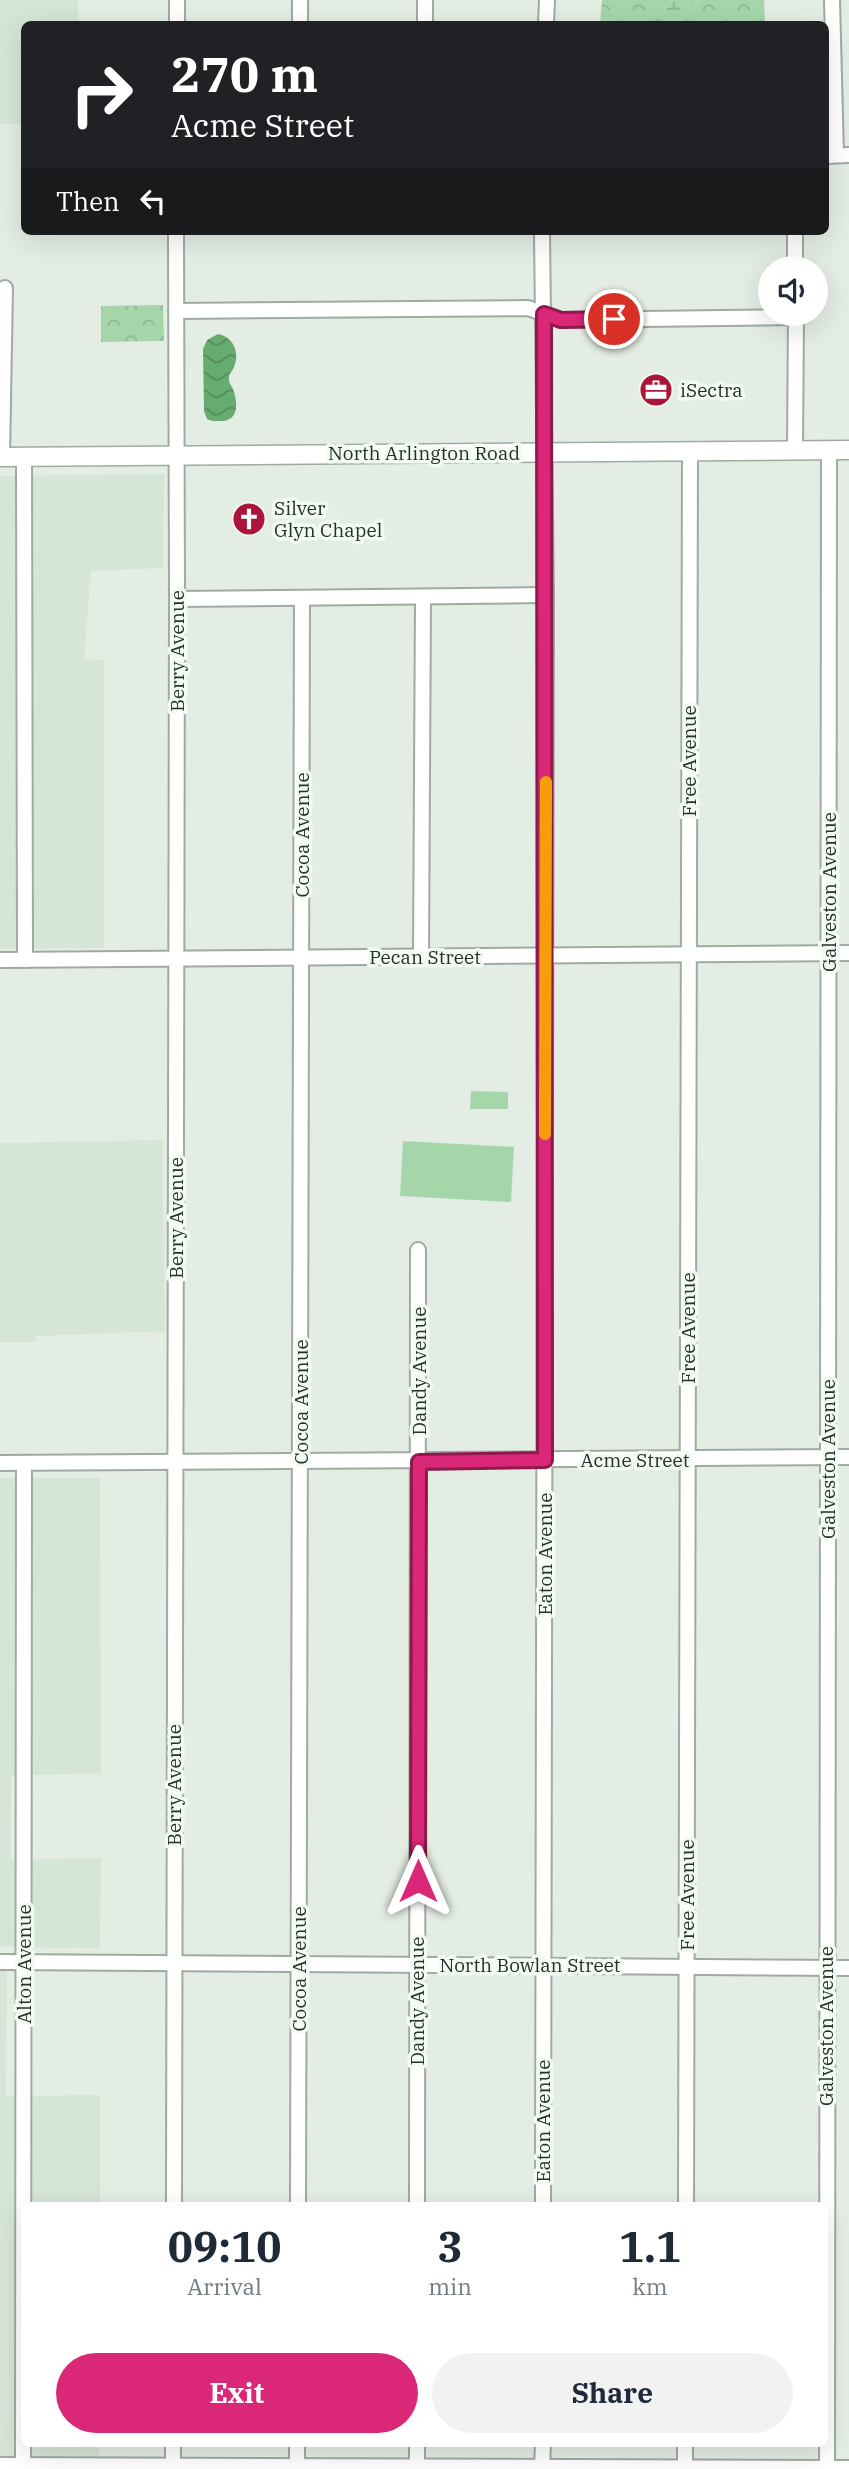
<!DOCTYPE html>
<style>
body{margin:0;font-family:"IBM Plex Serif",serif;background:#f2f2f3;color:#1f2937;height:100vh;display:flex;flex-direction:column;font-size:26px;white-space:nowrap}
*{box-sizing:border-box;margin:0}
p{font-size:23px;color:#747a83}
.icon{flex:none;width:38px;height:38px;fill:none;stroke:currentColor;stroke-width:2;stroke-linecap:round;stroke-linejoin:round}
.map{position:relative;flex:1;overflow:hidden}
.side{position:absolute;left:21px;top:2202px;width:807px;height:245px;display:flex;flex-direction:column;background:#fff;border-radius:10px;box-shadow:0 7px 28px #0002}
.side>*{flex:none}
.top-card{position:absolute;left:21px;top:21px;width:808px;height:214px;border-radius:10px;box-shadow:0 7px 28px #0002;background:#202124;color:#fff;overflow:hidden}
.buttons{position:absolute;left:758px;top:256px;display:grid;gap:14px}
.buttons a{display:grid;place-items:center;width:70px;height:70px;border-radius:50%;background:#fff;box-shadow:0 7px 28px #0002;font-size:35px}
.pin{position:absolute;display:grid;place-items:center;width:60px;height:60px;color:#fff;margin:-30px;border:4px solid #fff;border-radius:50%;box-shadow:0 2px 7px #0007}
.me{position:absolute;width:77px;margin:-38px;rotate:0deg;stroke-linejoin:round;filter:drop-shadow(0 0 5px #0008)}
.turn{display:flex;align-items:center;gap:24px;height:147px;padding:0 35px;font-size:32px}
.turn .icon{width:91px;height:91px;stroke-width:2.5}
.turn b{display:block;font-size:49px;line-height:60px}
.then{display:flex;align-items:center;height:66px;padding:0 35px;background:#0003;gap:14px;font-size:26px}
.eta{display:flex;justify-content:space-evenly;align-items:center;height:119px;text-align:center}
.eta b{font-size:42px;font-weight:800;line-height:49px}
.button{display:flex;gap:14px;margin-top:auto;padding:14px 35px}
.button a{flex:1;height:80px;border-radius:42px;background:#db2777;color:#fff;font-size:28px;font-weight:800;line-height:80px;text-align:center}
.button a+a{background:#f2f2f3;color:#1f2937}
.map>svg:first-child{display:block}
</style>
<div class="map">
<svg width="849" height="2469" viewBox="0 0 849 2469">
<defs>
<pattern id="forest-crowns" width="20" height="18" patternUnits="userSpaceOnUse" patternTransform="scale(1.75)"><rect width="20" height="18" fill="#a5d6aa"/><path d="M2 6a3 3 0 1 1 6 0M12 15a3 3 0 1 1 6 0" fill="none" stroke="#8eb892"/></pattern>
<pattern id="wetland-marsh" width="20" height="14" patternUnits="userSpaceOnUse" patternTransform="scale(1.75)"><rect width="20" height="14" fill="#a5d6aa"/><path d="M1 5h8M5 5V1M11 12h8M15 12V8" fill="none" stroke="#8eb892"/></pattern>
<pattern id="water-waves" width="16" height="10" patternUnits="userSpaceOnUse" patternTransform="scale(1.75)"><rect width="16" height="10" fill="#66ab70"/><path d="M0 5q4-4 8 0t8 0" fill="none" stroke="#548c5c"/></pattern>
</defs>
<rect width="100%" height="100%" fill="#e4ede4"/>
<g fill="#d5e5d6">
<path d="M0,0h78v24h-54v100h-24z"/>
<path d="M164,474l-1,94 -72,3 -7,88 20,1v288l-104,1v-473z"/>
<path d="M162,1140l3,191 -129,5v6h-36v-199z"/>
<path d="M0,1478h100l1,295 -90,3v84l90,-2 -1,90 -100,-1z"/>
<path d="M0,1971h7l-1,125 94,-1v110h-76v238h75v26h-99z"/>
</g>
<g fill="#a5d6aa">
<path d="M471,1091l37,1v17h-38z"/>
<path d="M403,1141l111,6 -3,55 -111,-6z"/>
</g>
<g fill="url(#forest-crowns)">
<path d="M602,0h69l-19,24h-52z"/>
<path d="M699,0h65l1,24h-79z"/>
<path d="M163,305l1,36 -63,1v-36z"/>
</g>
<path fill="url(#wetland-marsh)" d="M671,0h28l-13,24h-34z"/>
<path fill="url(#water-waves)" d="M218,334c16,3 22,19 16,33 -1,3 -5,7 -5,10 -1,7 4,9 5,15 4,13 4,28 -12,29 -6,0 -10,1 -15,-2l-3,-8 -1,-62 4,-9z"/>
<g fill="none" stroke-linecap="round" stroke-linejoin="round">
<defs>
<g id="minor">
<path d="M425,0v24"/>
<path d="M832,0l4,155"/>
<path d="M177,24v-24"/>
<path d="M300,24v-24"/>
<path d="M546,24l1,-24"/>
<path d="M826,156l23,-1"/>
<path d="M542,231l4,364 -3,1610"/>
<path d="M795,231v37"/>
<path d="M176,311l352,-3 33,12 235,-3"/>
<path d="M795,450l1,-137"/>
<path d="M2,457l3,-169"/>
<path d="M24,457l1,503"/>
<path d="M177,599l369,-4"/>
<path d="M421,957l2,-359"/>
<path d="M0,960l849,-7"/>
<path d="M0,1463l849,-6"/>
<path d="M0,1962l849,6"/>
<path d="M174,2205l3,-1606 -1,-368"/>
<path d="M298,2205l4,-1606"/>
<path d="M417,2205l1,-955"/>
<path d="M686,2205l4,-1754"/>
<path d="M0,2465l849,3"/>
<path d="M23,2465l1,-1002"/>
<path d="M173,2469v-26"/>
<path d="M297,2469v-26"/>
<path d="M417,2469v-26"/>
<path d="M542,2469l1,-26"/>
<path d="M685,2469v-26"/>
<path d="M827,2469l2,-2019"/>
</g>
<path id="major" d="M0,457l849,-7"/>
</defs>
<use href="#minor" stroke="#a0aaa1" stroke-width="18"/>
<use href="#major" stroke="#a0aaa1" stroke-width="21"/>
<use href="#minor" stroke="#fff" stroke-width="14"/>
<use href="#major" stroke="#fff" stroke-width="18"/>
</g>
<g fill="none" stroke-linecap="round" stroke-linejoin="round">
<defs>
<path id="route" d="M418,1881l1,-419 126,-2 -1,-1146 17,6 53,-1"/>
</defs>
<use href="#route" stroke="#8e194d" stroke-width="18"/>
<use href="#route" stroke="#db2777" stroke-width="12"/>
<path stroke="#f59e0b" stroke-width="12" d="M545,1134l1,-352"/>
</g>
<defs>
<symbol id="office-disc" viewBox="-11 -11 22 22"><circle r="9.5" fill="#ab153c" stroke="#f1fbf2"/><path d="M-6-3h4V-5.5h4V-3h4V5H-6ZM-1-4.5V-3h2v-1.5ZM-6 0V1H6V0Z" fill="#fff"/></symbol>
<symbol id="church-disc" viewBox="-11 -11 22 22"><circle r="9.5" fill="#ab153c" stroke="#f1fbf2"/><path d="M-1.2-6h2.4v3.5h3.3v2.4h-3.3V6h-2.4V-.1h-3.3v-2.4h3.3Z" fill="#fff"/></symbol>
</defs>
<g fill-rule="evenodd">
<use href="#office-disc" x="637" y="371" width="38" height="38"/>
<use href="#church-disc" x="230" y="500" width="38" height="38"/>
</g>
<g text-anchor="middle" stroke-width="7" stroke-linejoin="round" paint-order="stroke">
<g font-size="19" fill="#2a2e2a" stroke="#f1fbf2" text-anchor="start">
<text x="680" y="397">iSectra</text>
<text x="274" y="515">Silver<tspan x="274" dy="22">Glyn Chapel</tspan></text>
</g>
<g font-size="19" fill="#2a2e2a" stroke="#f1fbf2">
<text x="424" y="460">North Arlington Road</text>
<text transform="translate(177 651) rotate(-90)" y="7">Berry Avenue</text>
<text transform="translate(689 761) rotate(-90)" y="7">Free Avenue</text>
<text transform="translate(302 835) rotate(-90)" y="7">Cocoa Avenue</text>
<text transform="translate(829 892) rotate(-90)" y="7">Galveston Avenue</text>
<text x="425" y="964">Pecan Street</text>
<text transform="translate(176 1218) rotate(-90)" y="7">Berry Avenue</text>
<text transform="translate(688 1328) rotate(-90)" y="7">Free Avenue</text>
<text transform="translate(419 1371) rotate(-90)" y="7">Dandy Avenue</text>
<text transform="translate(301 1402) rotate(-90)" y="7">Cocoa Avenue</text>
<text transform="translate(828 1459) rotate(-90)" y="7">Galveston Avenue</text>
<text x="635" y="1467">Acme Street</text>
<text transform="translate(545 1554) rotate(-90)" y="7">Eaton Avenue</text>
<text transform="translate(174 1785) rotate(-90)" y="7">Berry Avenue</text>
<text transform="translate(687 1895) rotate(-90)" y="7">Free Avenue</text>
<text transform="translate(24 1964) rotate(-90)" y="7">Alton Avenue</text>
<text x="530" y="1972">North Bowlan Street</text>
<text transform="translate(299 1969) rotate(-90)" y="7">Cocoa Avenue</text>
<text transform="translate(417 2001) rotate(-90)" y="7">Dandy Avenue</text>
<text transform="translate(826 2026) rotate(-90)" y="7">Galveston Avenue</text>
<text transform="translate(543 2121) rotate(-90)" y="7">Eaton Avenue</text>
</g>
</g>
</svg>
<div class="buttons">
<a><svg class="icon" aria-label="sound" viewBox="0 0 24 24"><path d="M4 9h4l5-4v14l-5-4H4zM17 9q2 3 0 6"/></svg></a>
</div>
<div class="pin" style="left:614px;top:319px;background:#d93025"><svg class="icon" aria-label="arrive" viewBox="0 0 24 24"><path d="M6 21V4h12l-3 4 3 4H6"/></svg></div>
<svg class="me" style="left:418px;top:1881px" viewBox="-20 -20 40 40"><path d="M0-17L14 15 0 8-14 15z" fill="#db2777" stroke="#fff" stroke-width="4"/></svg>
<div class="top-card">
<div class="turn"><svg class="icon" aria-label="right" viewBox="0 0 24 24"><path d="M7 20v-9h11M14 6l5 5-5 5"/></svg><div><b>270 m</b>Acme Street</div></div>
<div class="then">Then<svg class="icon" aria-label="left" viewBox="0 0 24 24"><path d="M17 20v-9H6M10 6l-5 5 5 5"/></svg></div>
</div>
<section class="side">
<div class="eta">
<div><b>09:10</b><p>Arrival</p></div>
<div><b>3</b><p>min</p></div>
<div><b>1.1</b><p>km</p></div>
</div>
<div class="button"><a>Exit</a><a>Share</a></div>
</section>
</div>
